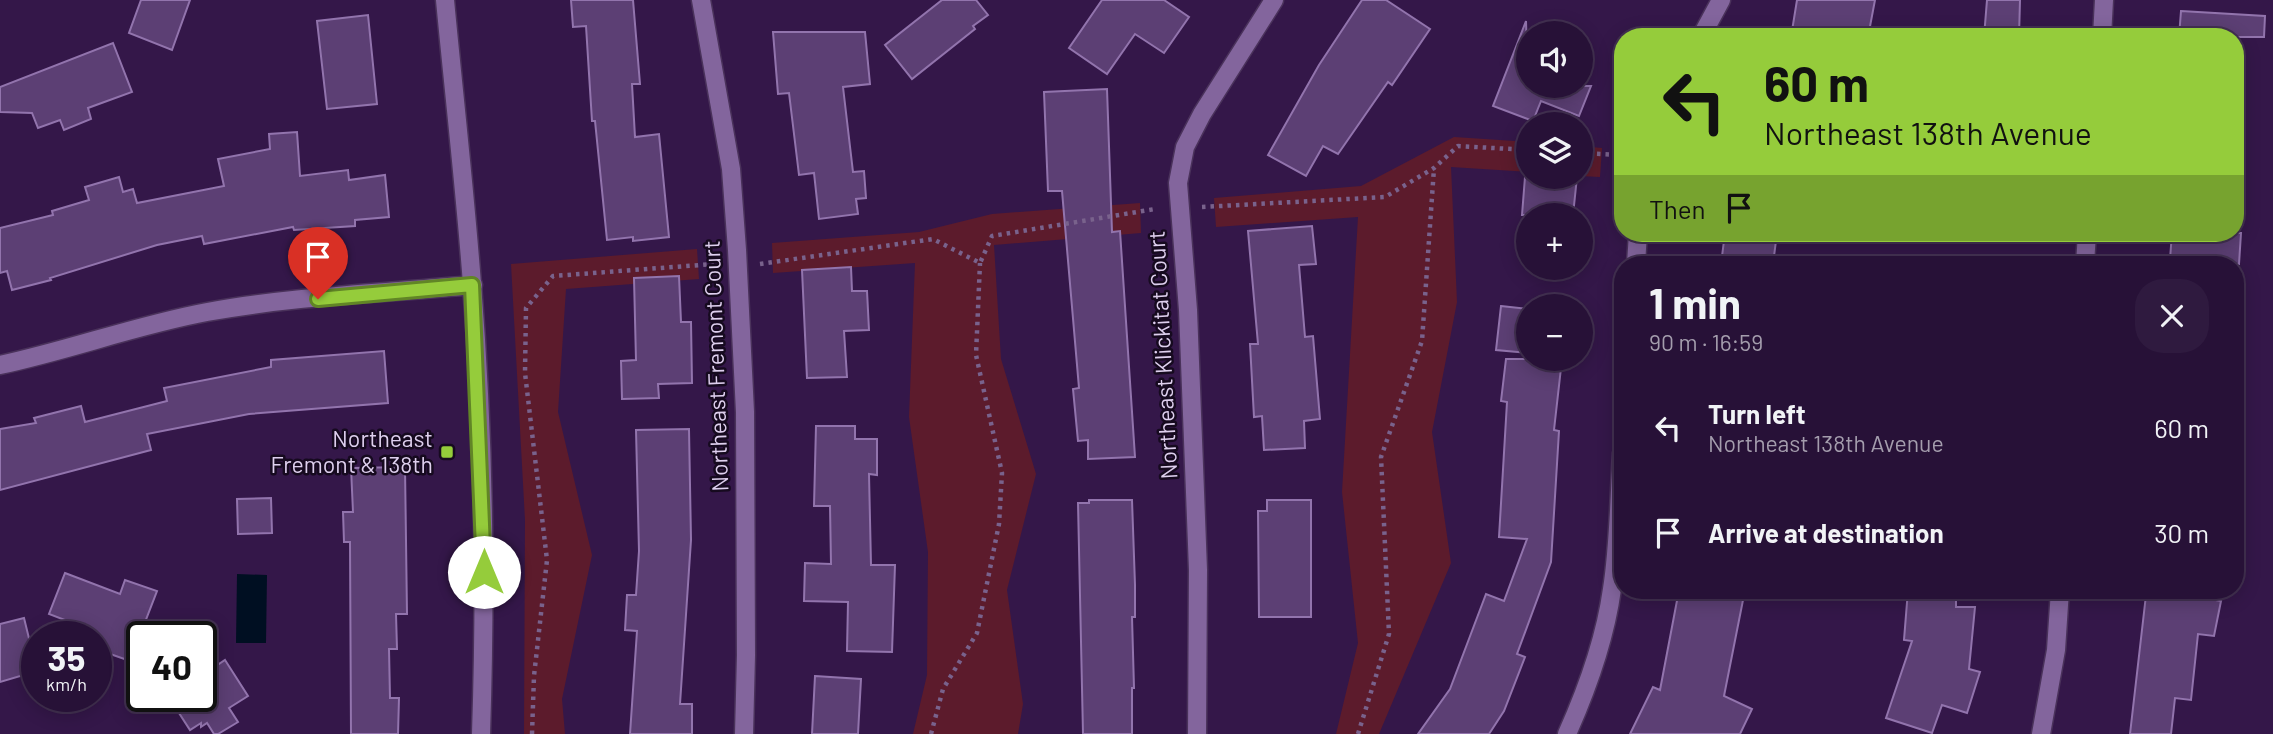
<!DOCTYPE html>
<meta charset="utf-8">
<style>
body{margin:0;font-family:Barlow,sans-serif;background:#2f1a3f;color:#f1f3f6;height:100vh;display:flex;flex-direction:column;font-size:26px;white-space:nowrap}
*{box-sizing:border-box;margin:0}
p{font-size:23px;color:#a49dad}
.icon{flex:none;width:38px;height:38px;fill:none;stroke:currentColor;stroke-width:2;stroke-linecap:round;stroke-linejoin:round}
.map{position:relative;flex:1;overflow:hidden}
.sheet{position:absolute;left:1614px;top:256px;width:630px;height:343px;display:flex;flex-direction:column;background:#271137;border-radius:28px;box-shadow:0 4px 18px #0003,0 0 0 2px #433152}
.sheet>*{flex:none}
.banner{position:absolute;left:1614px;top:28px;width:630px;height:214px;border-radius:28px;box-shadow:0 4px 18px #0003,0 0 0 2px #433152;background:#95cc3b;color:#111;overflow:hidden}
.fabs{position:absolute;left:1516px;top:21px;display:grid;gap:14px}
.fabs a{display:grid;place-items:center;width:77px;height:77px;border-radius:50%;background:#271137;box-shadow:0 4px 18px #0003,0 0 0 2px #433152;font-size:35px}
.speed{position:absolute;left:21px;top:621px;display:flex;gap:14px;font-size:35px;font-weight:700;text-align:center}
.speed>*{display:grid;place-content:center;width:91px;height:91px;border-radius:50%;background:#271137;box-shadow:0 4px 18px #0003,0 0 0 2px #433152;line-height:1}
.speed small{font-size:18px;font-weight:400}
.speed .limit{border:4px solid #111;border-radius:10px;background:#fff;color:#111}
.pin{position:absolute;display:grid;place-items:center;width:60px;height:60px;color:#fff;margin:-72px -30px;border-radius:50% 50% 50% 0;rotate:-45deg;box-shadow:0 0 7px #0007}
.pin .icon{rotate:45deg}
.me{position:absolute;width:77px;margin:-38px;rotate:0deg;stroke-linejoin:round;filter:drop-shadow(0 0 5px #0008)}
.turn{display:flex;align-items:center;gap:24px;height:147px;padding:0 35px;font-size:32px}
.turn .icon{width:91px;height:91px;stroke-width:2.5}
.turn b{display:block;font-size:49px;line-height:60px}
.then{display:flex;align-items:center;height:66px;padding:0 35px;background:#0003;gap:14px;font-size:26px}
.round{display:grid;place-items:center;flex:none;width:74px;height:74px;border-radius:28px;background:#2f1a3f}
.summary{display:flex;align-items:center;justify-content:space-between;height:119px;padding:0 35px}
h1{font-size:42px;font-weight:700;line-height:52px}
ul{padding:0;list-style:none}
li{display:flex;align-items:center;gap:21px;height:105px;padding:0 35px}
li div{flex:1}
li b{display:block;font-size:26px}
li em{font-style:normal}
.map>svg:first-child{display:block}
</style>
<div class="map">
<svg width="2273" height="734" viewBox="0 0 2273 734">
<rect width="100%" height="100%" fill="#341749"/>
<g fill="#5c1b2c">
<path d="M1454,137l74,5v30l-77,-5 6,135 -25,130 19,131 -72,171h-43l22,-91 -16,-151 16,-275 -142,10 -2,-29 147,-12z"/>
<path d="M1580,146l22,2 -2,29 -20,-1z"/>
<path d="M1140,203l1,30 -147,12 7,114 35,115 -29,116 16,114 -5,30h-105l14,-59 1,-123 -19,-135 6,-154 -142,10 -1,-30 147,-11 73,-18z"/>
<path d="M697,249l2,30 -133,10 -8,123 34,143 -30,144 3,35h-41l1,-214 -14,-256z"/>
</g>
<path fill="#000f22" d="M237,574l30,1 -1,68h-30z"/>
<g fill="#5c3f74" stroke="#9274ad" stroke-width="2">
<path d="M141,0h49l-18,50 -43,-17z"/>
<path d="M571,0h62l7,84h-8l3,53 24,-3 10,103 -36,4v-4l-26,3 -12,-119h-3l-6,-95 -13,1z"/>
<path d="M942,0h34l12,15 -15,11 2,3 -63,50 -27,-34z"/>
<path d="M1102,0h62l25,17 -25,36 -29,-19 -28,40 -38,-26z"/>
<path d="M1362,0h24l44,29 -38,56 -4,-3 -50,72 -15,-8 -17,30 -38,-21 51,-90z"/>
<path d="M1797,0h78l-7,37h-77z"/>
<path d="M1987,0h33l-1,37h-35z"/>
<path d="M2181,11l84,5 -1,21h-85z"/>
<path d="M368,15l9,89 -50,5 -10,-88z"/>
<path d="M1526,21l2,65h63l-12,30 -38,-15 -8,20 -40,-15z"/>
<path d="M773,32h92l5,52 -27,3 10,85 11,-1 2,27 -10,1 2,15 -39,5 -5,-46 -15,2 -10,-82 -11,1z"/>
<path d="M113,43l19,49 -44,16 3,11 -27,11 -4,-10 -22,8 -6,-15 -32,-1v-25z"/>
<path d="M1107,89l5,143 8,-1 15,226 -47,2v-19l-10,1 -5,-52 6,-1 -17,-197h-14l-4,-99z"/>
<path d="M297,132l3,44 48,-6 1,10 36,-5 4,42 -34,3v6l-61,4 -1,-3 -89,17 -2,-8 -45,9 -107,33 1,2 -39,10 -5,-19 -7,2v-45l53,-13 -1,-4 37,-11 -4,-13 34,-10 4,15 10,-3 4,14 87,-17 -6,-27 52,-10 -1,-15z"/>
<path d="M1525,177h52l-4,38h-51z"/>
<path d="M1312,226l4,38 -17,1 6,72 8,-1 7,83 -16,2 1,27 -41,2 -2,-34 -8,1 -4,-73h8l-10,-113z"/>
<path d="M1725,233h52l-4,31h-52z"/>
<path d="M2172,233h69l-2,31h-54v-4l-15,-1z"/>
<path d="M851,267l1,24h15l2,39 -25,1 3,46 -40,1 -5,-108z"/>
<path d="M679,276l2,46h10l1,61 -34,1 1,14 -37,1 -1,-38 15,-1 -2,-82z"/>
<path d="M1501,306l27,3v44l-32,-3z"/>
<path d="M384,351l4,52 -139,11 -102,20 4,16 -151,40v-61l36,-6 -2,-5 47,-12 4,16 82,-21 -3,-13 107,-21v-7z"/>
<path d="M1506,359h56l-8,71 5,1 -8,131 -34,92 8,3 -21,54 -15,23h-71l32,-45 36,-95 18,7 23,-62 -28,-2 8,-135 -6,-1z"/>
<path d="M816,426h39v13h22v36l-8,-1 2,91h24l-3,87 -45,-1 1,-49 -44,-1 1,-38 26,1 -1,-58h-16z"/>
<path d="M689,429l2,111 -11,164h12v30h-62l7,-103 -12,-1 2,-35h9l3,-44 -3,-121z"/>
<path d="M405,467l2,147h-11l1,35h-8l1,49h9l-1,36h-47l-1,-192h-6l-1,-30h10l-2,-44z"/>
<path d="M271,498l1,35 -34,1 -1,-35z"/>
<path d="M1089,500h43l3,85v32h-3l2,71h-2v46h-49l-5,-231h11z"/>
<path d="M1267,500h44v117h-52l-1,-106h9z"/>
<path d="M65,573l55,21 5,-14 32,11 -27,70 -34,-12v-17l-47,-18z"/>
<path d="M1679,590h66l-21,106 28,13 -12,25h-110l23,-47 7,3z"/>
<path d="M1908,590h48v17h19l-6,62 11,3 -13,41 -25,-8 -10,28 -46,-15 26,-77 -8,-1z"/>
<path d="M2156,590h49l-1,8 17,3 -7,35 -16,-2 -7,66 -16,-2 -4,36h-41l16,-139 10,1z"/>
<path d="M24,618l13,53 -37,11v-58z"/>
<path d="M225,660l23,36 -19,12 9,14 -20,12h-4l-7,-11 -6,4v-4l-11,7 -22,-34h33v-34l6,10z"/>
<path d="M815,676l46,3 -3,55h-46z"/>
</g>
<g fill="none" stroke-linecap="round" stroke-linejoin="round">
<defs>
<g id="minor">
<path d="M701,0l30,169 6,81 8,162 1,243 -2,79"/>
<path d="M1701,37l20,-37"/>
<path d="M2102,37l2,-37"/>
<path d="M1636,264l2,-31"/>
<path d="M2085,264l2,-31"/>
<path d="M0,365c70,-15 137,-40 207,-53 87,-16 177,-19 266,-27"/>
<path d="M1197,734l1,-164 -10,-260 -10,-127 7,-36 17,-33 72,-114"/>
<path d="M1567,734c21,-47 38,-94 45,-145 7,-44 7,-91 10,-136"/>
<path d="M2041,734l15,-84 4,-60"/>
</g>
<path id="tertiary" d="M445,0c9,95 20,190 27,284 12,150 14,300 9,450"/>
</defs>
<use href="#minor" stroke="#4a325b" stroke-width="21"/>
<use href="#tertiary" stroke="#4a325b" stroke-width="21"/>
<g stroke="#79628c" stroke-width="4.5" stroke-dasharray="3.5 5" stroke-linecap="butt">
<path d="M1580,153l42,2"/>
<path d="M1202,207l183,-10 49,-29 24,-22 70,4"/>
<path d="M760,264l173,-25 47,24 12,-27 163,-27"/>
<path d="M532,734l2,-58 13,-116 -22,-187 1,-65 27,-32 161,-12"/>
<path d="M931,734l12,-45 34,-56 22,-109 3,-51 -26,-118 4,-92"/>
<path d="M1358,734l31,-100 -8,-177 41,-116 12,-173"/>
</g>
<use href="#minor" stroke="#83659d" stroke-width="18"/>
<use href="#tertiary" stroke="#83659d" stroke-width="18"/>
</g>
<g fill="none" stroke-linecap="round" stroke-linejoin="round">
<defs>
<path id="route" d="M318,299l154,-14 12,287"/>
</defs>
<use href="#route" stroke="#618526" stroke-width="18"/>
<use href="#route" stroke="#95cc3b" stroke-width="12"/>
</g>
<rect fill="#95cc3b" stroke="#160a1f" stroke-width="2.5" x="440" y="445" width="14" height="14" rx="3.5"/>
<g text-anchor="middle" stroke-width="5" stroke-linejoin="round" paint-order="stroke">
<g font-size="23" fill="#decfee" stroke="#160a1f">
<text transform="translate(1163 355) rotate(-93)" y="8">Northeast Klickitat Court</text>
<text transform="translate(716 366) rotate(-92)" y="8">Northeast Fremont Court</text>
</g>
<g font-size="23" fill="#decfee" stroke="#160a1f" text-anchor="end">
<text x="433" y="447">Northeast<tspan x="433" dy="26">Fremont &amp; 138th</tspan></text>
</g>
</g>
</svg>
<div class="fabs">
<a><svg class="icon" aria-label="sound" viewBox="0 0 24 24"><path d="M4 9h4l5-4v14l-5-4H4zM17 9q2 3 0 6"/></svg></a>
<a><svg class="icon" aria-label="layers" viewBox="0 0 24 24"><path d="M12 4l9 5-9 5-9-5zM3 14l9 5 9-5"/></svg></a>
<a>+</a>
<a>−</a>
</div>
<div class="speed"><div>35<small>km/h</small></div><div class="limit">40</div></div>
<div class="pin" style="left:318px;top:299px;background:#d93025"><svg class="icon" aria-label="arrive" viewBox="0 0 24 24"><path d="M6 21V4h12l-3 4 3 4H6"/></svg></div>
<svg class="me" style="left:484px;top:572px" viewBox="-20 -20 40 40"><circle r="19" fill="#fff"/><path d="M0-13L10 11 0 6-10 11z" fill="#95cc3b"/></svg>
<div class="banner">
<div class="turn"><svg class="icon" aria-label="left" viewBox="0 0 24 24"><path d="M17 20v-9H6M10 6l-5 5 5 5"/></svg><div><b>60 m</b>Northeast 138th Avenue</div></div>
<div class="then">Then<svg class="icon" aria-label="arrive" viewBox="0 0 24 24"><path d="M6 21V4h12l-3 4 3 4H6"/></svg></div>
</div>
<section class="sheet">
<div class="summary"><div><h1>1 min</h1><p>90 m · 16:59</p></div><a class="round"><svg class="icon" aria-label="close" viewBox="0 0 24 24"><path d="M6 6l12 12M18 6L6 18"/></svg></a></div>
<ul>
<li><svg class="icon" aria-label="left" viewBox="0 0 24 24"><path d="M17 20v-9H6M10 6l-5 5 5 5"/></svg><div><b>Turn left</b><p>Northeast 138th Avenue</p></div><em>60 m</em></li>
<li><svg class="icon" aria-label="arrive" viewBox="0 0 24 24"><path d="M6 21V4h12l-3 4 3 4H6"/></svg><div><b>Arrive at destination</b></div><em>30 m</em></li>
</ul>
</section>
</div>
